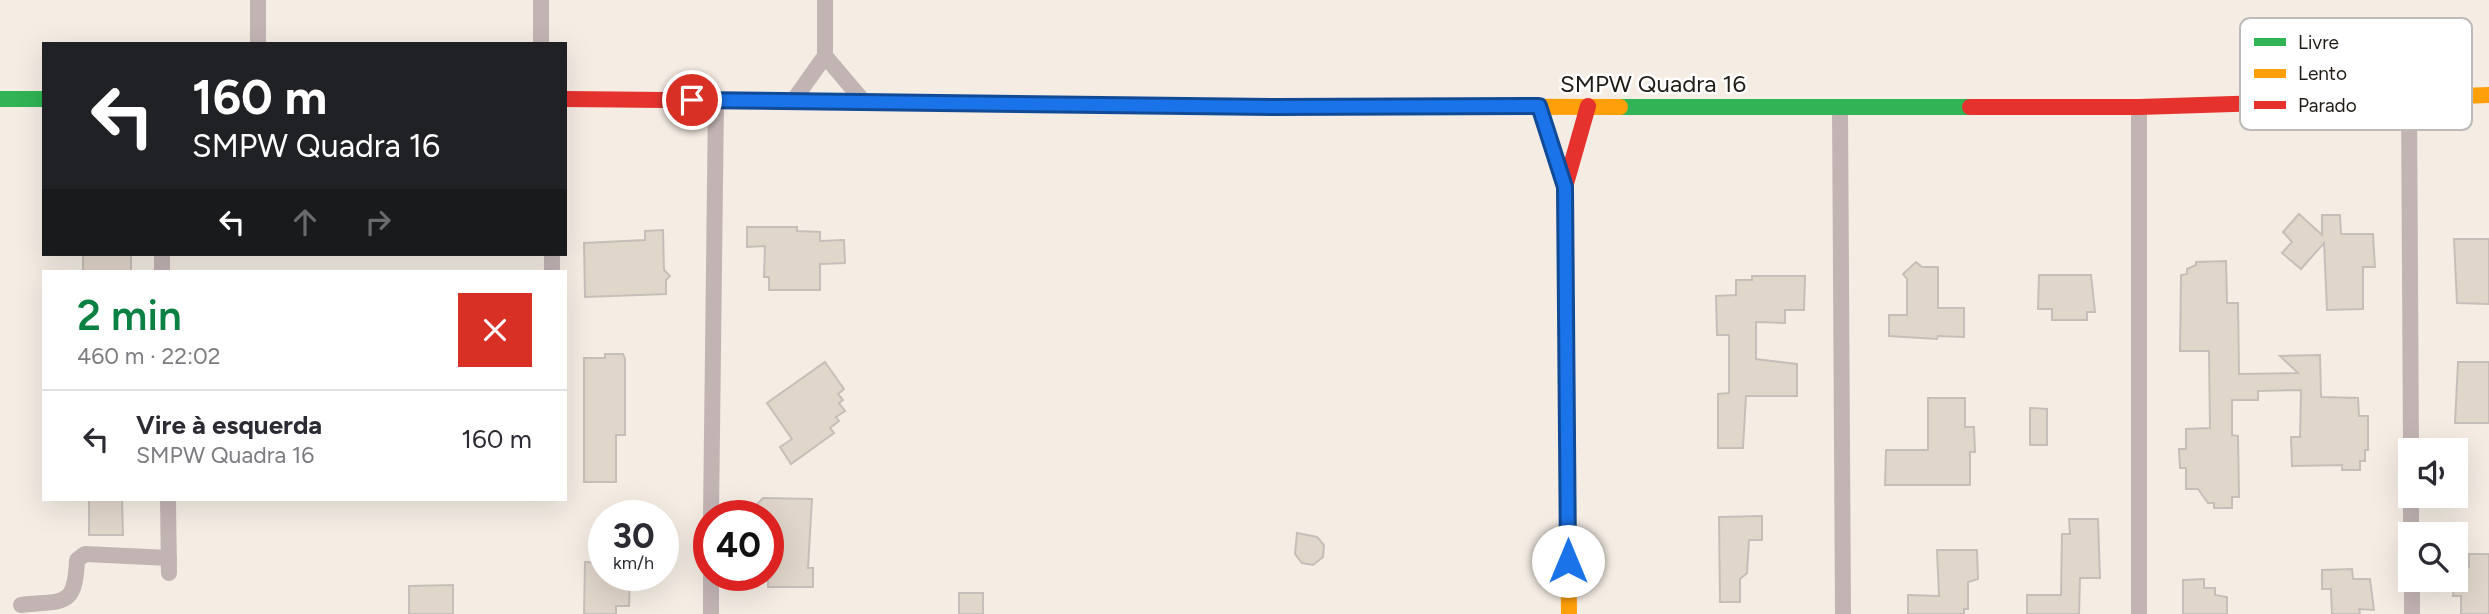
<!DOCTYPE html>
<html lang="pt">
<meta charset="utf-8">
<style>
body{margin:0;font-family:Figtree,sans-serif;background:#f2f2f3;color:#2b2b33;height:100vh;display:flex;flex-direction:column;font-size:26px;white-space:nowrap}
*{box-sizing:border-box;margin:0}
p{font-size:23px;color:#7c7c81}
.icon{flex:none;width:38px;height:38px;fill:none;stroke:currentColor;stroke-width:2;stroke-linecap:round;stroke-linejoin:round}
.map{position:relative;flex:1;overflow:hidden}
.drawer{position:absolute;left:42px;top:270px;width:525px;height:231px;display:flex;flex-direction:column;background:#fff;border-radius:0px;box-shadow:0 7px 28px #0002}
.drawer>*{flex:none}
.top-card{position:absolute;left:42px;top:42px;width:525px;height:214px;border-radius:0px;box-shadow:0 7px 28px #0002;background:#202124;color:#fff;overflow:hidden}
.fabs{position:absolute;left:2398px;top:438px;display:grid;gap:14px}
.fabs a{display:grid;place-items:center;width:70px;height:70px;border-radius:0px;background:#fff;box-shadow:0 7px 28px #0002;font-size:35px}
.speed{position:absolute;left:588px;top:500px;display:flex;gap:14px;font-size:35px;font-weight:700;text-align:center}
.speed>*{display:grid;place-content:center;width:91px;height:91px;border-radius:50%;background:#fff;box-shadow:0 7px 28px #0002;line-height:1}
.speed small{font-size:18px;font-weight:400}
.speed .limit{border:10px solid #d22;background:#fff;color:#111}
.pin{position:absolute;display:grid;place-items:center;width:60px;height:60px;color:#fff;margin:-30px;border:4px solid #fff;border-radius:50%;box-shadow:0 2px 7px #0007}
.me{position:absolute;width:77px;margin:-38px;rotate:0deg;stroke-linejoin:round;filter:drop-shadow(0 0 5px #0008)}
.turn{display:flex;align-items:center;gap:24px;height:147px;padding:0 35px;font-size:32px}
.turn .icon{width:91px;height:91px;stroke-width:2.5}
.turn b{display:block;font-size:49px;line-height:60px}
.lanes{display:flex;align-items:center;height:66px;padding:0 35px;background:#0003;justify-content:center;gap:35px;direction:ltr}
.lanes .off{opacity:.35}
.round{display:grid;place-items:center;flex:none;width:74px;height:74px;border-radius:0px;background:#f2f2f3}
.head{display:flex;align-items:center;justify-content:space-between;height:119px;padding:0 35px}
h1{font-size:42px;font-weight:600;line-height:52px;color:#0b8043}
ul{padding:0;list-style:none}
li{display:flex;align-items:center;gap:21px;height:98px;padding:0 35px;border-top:2px solid #e1e1e2}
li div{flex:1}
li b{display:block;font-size:26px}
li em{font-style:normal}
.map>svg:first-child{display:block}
</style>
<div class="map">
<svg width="2489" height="614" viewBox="0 0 2489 614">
<rect width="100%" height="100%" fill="#f5ede4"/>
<g fill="#e1d6ca" stroke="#c6bfb9" stroke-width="2">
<path d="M2299,214l23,21v-20h18l1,19h32l2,33h-12v42l-36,1 -3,-67 -23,26 -19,-16 10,-11 -9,-10z"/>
<path d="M747,227h50v4l23,1v9l24,-1 1,23 -25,1v26h-51v-13h-5l1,-31 -18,1z"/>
<path d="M663,230l1,40 6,6 -4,4v14l-81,3 -1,-54 61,-3v-9z"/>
<path d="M2454,239h35v65l-32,-1z"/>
<rect x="83" y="254" width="48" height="17"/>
<path d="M2226,261l1,42h11l1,71 59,-1 -18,-17 40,-1 1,42 37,1 1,18h9v34h-3v11h-5v9h-18v-5l-50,1 -1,-29h9l1,-47 -43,1v9h-26v35l6,1 1,61h-7v11h-18v-5h-6l-10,-14h-12v-21h-6l-1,-19h7v-20l24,-1 -1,-77h-29l1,-76 6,-1v-5l9,-4v-3z"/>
<path d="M1916,262l6,5h16v41h26v29l-26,-1 -1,3 -48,-3v-21h18v-36l-4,-5z"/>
<path d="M2039,275h52l4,37h-8v8h-35v-11h-14z"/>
<path d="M1752,276h53l-1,34h-19v13l-29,-1v37l41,5v32h-51l-3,52h-25v-54l11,-1v-58h-12l-1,-39 20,-1v-15h16z"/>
<path d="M605,354h18l2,5v76h-9v47h-32v-124h21z"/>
<path d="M825,362l19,27 -6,5 5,6 -4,3 6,8 -9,6 3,4 -9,7 4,5 -43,31 -11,-17 12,-8 -25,-36z"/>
<path d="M2458,362h31v61h-34z"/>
<path d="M1928,398h37v29h9l1,25h-5v33h-85l1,-35h42z"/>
<path d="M2030,408l17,1v36h-17z"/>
<path d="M763,498l49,1 -4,69h5v19h-45v-71h-22z"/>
<path d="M89,499h33l1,36h-34z"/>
<path d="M1762,516v24h-13l-2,33 -7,6v23h-20l-1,-85z"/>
<path d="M2069,519h29l2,59h-20l-1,36h-52v-19h34l1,-61h8z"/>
<path d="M1297,533l20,4 7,8 -1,12 -10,8 -11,-2 -7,-9z"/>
<path d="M1937,550h40l1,29 -10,3v27h-4v5h-56v-19l31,1z"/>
<path d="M2469,554h20v60h-28v-18h-8l2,-29h14z"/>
<path d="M585,562l15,1 -1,3 5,-1v11h26l-1,30h-13v8h-32z"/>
<path d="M2352,569l1,10h17l4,31 -15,-1 1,5h-28l-1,-25h-9v-19z"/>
<path d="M2204,579v9h11v7l12,2v17h-44v-34z"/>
<path d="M453,585v29h-44v-28z"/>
<rect x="959" y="593" width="24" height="21"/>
</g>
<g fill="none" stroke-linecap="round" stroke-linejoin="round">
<g stroke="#c3b4b4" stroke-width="16">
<path d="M258,0v44"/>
<path d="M541,0v44"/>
<path d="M825,56l39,46"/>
<path d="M2409,97l2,353"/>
<path d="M793,101l32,-45v-56"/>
<path d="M1539,106l26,81"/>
<path d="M1840,107l3,507"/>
<path d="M162,254v17"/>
<path d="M552,271v-17"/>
<path d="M2411,495v39"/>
<path d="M168,499l1,74"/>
<path d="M711,516l5,-416"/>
<path d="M2412,579v35"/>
<path d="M21,605c42,-5 54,4 56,-45l8,-6 84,4"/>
<path d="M711,614v-38"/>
<path d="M2139,614v-507"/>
</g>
<g stroke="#30b455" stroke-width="16">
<path d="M0,99h44"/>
<path d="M855,102l321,4"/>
<path d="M1620,107h350"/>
</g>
<g stroke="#ff9f0a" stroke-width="16">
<path d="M2324,101l165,-6"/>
<path d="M1176,106l444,1"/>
<path d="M1566,300l3,314"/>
</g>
<g stroke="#e5322d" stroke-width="16">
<path d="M565,99l290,3"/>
<path d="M1970,107h169l185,-6"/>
<path d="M1566,300l-1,-113 23,-81"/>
</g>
</g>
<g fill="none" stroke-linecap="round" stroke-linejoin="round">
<defs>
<path id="route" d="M692,100l584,7 263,-1 26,81 3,374"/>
</defs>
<use href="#route" stroke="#114b97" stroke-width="18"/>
<use href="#route" stroke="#1a73e8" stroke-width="12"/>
</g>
<g text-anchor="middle" stroke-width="5" stroke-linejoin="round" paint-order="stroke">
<g font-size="24" fill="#211c16" stroke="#fff">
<text x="1653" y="92">SMPW Quadra 16</text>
</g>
</g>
<rect x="2240" y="18" width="232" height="112" rx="10" fill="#fff" stroke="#bcbbb9" stroke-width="2"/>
<rect x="2254" y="38" width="32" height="8" fill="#30b455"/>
<rect x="2254" y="69" width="32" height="9" fill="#ff9f0a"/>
<rect x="2254" y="101" width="32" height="8" fill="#e5322d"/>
<g font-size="19" fill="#211c16">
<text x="2298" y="49">Livre</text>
<text x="2298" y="80">Lento</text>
<text x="2298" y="112">Parado</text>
</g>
</svg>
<div class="fabs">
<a><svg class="icon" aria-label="sound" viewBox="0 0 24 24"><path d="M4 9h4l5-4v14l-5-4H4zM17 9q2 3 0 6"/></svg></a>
<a><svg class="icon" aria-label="search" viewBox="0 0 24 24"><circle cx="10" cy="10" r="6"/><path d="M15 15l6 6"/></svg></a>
</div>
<div class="speed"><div>30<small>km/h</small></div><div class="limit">40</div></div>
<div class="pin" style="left:692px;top:100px;background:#d93025"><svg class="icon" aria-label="arrive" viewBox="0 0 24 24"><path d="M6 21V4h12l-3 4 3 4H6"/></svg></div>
<svg class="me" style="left:1568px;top:561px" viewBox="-20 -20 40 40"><circle r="19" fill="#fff"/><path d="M0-13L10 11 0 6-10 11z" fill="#1a73e8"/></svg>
<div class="top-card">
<div class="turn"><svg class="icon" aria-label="left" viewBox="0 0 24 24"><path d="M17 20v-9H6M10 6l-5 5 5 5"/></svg><div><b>160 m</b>SMPW Quadra 16</div></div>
<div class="lanes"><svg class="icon" aria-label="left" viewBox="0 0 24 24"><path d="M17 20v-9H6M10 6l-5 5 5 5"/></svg><svg class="icon off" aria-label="ahead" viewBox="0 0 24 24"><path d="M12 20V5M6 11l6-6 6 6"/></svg><svg class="icon off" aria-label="right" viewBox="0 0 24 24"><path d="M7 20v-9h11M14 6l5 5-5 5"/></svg></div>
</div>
<section class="drawer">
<div class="head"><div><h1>2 min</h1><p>460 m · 22:02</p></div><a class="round" style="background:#d93025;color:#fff"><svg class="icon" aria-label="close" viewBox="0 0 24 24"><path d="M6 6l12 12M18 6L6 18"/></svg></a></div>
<ul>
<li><svg class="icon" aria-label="left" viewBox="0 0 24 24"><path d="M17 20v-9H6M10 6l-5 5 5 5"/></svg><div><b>Vire à esquerda</b><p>SMPW Quadra 16</p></div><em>160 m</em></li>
</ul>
</section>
</div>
